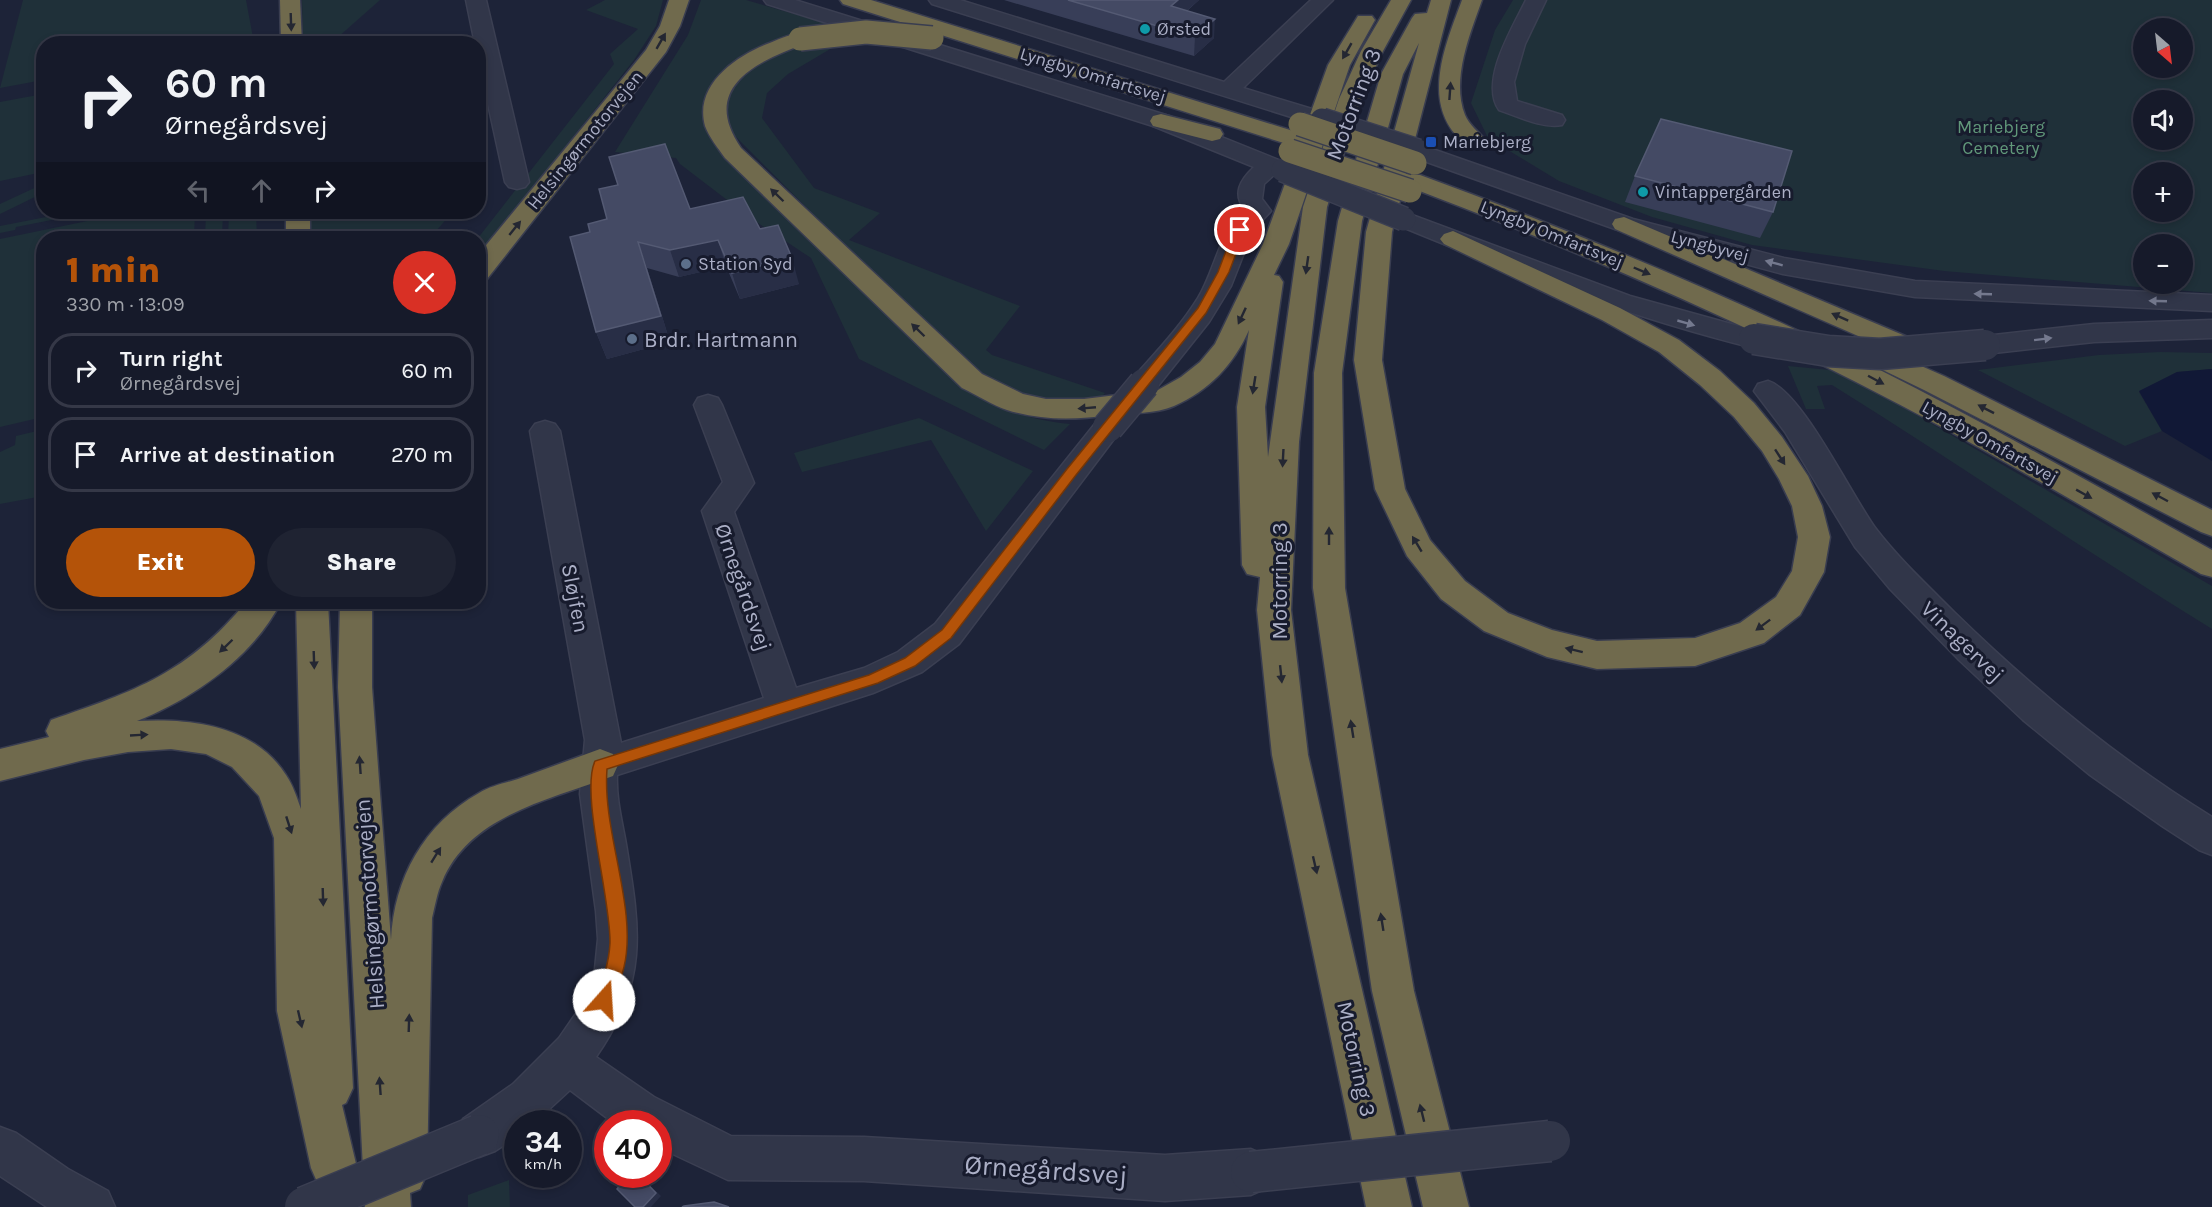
<!DOCTYPE html>
<meta charset="utf-8">
<style>
body{margin:0;font-family:Karla,sans-serif;background:#1f2332;color:#f1f3f6;height:100vh;display:flex;flex-direction:column;font-size:22px;white-space:nowrap}
*{box-sizing:border-box;margin:0}
p{font-size:20px;color:#9ea1a8}
.icon{flex:none;width:33px;height:33px;fill:none;stroke:currentColor;stroke-width:2;stroke-linecap:round;stroke-linejoin:round}
.map{position:relative;flex:1;overflow:hidden}
.drawer{position:absolute;left:36px;top:231px;width:450px;height:378px;display:flex;flex-direction:column;background:#161a2a;border-radius:24px;box-shadow:0 3px 9px #0003,0 0 0 2px #353847}
.drawer>*{flex:none}
.banner{position:absolute;left:36px;top:36px;width:450px;height:183px;border-radius:24px;box-shadow:0 3px 9px #0003,0 0 0 2px #353847;background:#161a2a;color:#f1f3f6;overflow:hidden}
.needle{width:39px;rotate:152deg}
.fabs{position:absolute;left:2133px;top:18px;display:grid;gap:12px}
.fabs a{display:grid;place-items:center;width:60px;height:60px;border-radius:50%;background:#161a2a;box-shadow:0 3px 9px #0003,0 0 0 2px #353847;font-size:30px}
.speed{position:absolute;left:504px;top:1110px;display:flex;gap:12px;font-size:30px;font-weight:700;text-align:center}
.speed>*{display:grid;place-content:center;width:78px;height:78px;border-radius:50%;background:#161a2a;box-shadow:0 3px 9px #0003,0 0 0 2px #353847;line-height:1}
.speed small{font-size:15px;font-weight:400}
.speed .limit{border:9px solid #d22;background:#fff;color:#111}
.pin{position:absolute;display:grid;place-items:center;width:51px;height:51px;color:#fff;margin:-26px;border:3px solid #fff;border-radius:50%;box-shadow:0 2px 6px #0007}
.me{position:absolute;width:66px;margin:-33px;rotate:19deg;stroke-linejoin:round;filter:drop-shadow(0 0 4px #0008)}
.turn{display:flex;align-items:center;gap:21px;height:126px;padding:0 30px;font-size:27px}
.turn .icon{width:78px;height:78px;stroke-width:2.5}
.turn b{display:block;font-size:42px;line-height:51px}
.lanes{display:flex;align-items:center;height:57px;padding:0 30px;background:#0003;justify-content:center;gap:30px;direction:ltr}
.lanes .off{opacity:.35}
.round{display:grid;place-items:center;flex:none;width:63px;height:63px;border-radius:32px;background:#1f2332}
.headline{display:flex;align-items:center;justify-content:space-between;height:102px;padding:0 30px}
h1{font-size:36px;font-weight:800;line-height:45px;color:#b45309}
.action{display:flex;gap:12px;margin-top:auto;padding:12px 30px}
.action a{flex:1;height:69px;border-radius:36px;background:#b45309;color:#fff;font-size:24px;font-weight:800;line-height:69px;text-align:center}
.action a+a{background:#1f2332;color:#f1f3f6}
ul{padding:0;list-style:none}
li{display:flex;align-items:center;gap:18px;height:75px;margin:0 12px 9px;padding:0 18px;border:3px solid #353847;border-radius:24px}
li div{flex:1}
li b{display:block;font-size:22px}
li em{font-style:normal}
.map>svg:first-child{display:block}
</style>
<div class="map">
<svg width="2212" height="1207" viewBox="0 0 2212 1207">
<rect width="100%" height="100%" fill="#1d2338"/>
<g fill="#1f3039" fill-rule="evenodd">
<path d="M23,0h223l8,43 -210,1 -1,36 -43,8z"/>
<path d="M302,0h78l-43,38 10,5 -44,1z"/>
<path d="M605,0h58l-7,26 -22,34 -155,196 -1,-18 136,-174 -4,-10 28,-25 -52,-19z"/>
<path d="M701,0h45l93,27 -106,37 -18,16 -10,18 -2,19 10,22 235,235c39,29 73,46 122,50l-26,26 -185,-91 -48,-101 -59,-39 -72,-55 -4,-6 -61,-6 73,-117z"/>
<path d="M1513,0h699v293l-268,-22 -192,-26 -100,-28 -93,-36 -71,-43 -17,-35 24,-73zM2144,28h38v40h-38zM2144,100h38v40h-38zM2144,172h38v40h-38zM2144,244h38v40h-38z"/>
<path d="M800,45h37l-49,29 -21,19 -5,25 52,70 66,25 -31,27 171,66 -34,44 6,5 113,38 -11,12 -43,-1 -46,-15 -39,-26 -42,-38 -190,-190c-29,-56 24,-73 66,-90z"/>
<path d="M43,94v78l-43,9v-79z"/>
<path d="M43,184v9l-43,21v-10z"/>
<path d="M72,212h20l-76,15 -1,3 -15,3v-7z"/>
<path d="M131,212h64l-1,26h-150l-1,179 -43,10v-188z"/>
<path d="M206,212h17l-1,26h-17z"/>
<path d="M229,212h27l1,26h-29z"/>
<path d="M310,212h128l11,4 -19,22h-119z"/>
<path d="M2160,352l52,1v16l-35,3 -38,20 23,39 -37,15 -147,-76 121,-15z"/>
<path d="M1788,366l42,4 40,18 342,198v43c-128,-79 -252,-164 -380,-244l-15,1 8,23h-19z"/>
<path d="M919,418l114,53 -47,60 -55,-91 -129,32 -8,-19z"/>
<path d="M41,430l2,66 -43,8v-52l15,-7 1,-9z"/>
<path d="M509,1180l1,27h-42v-12z"/>
</g>
<path fill="#111836" d="M2212,369v92l-50,-30 -23,-40 38,-19z"/>
<g fill="none" stroke-linecap="round" stroke-linejoin="round">
<defs>
<g id="minor">
<path d="M466,0h20l43,182 -4,5 -8,2 -8,-2 -4,-5 -27,-124v-14h-3z"/>
<path d="M764,0h31l374,116 122,49 4,5 -4,5 -8,2 -9,-2 -10,9 -2,15 9,12 -18,19 -22,56 -22,36 -55,69 -10,3 -10,-3 -4,-7 4,-7c22,-25 46,-50 64,-79 17,-28 21,-66 47,-88 -13,-16 -5,-30 9,-43l-101,-41 -386,-122z"/>
<path d="M929,0h31l264,82 87,-82h22l-90,88 69,21 3,5 -3,5 -8,2 -372,-117z"/>
<path d="M1526,0h20l-21,44 -11,38 3,19 45,14 3,5 -3,5c-19,4 -45,-9 -63,-15 -20,-29 14,-83 27,-110z"/>
<path d="M1418,144l215,75 151,39 131,23 297,14v16l-297,-14 -132,-23 -168,-45 -205,-73 -4,-5 4,-5z"/>
<path d="M1404,212l226,84 134,37 4,6 -4,6 -10,3c-124,-31 -241,-75 -359,-124l-3,-5 3,-5z"/>
<path d="M2212,320v18l-118,4 -109,12 -10,-3 -4,-6 4,-6 10,-3 109,-12z"/>
<path d="M1768,381c34,10 84,116 108,148 23,30 51,56 78,83 79,77 164,147 258,205v38l-13,-5 -37,-24 -72,-51 -67,-55 -64,-60 -69,-71 -35,-42 -70,-115 -31,-41 4,-7z"/>
<path d="M708,395l10,3 4,7 32,78 -20,29 62,176 68,-20 34,-16 37,-28 163,-204 10,-3 10,3 5,7 -164,217 -37,28 -49,21 -256,82c-1,24 5,46 9,69 14,86 23,136 -30,213l58,40 77,39 133,1 301,18 86,-6 16,7 7,16 -7,16 -16,7 -86,6 -301,-20 -136,-1 -70,-33v-23h-43l-45,-34 -37,34h-15v12l-23,15 -16,6 -16,-6 -6,-16 6,-16 50,-35 46,-46 18,-26 11,-21 7,-22 3,-30 -2,-28 -16,-117 5,-54 -55,-309 5,-7 10,-3 10,3 5,7 61,312 143,-45 -62,-187 21,-29 -29,-77 4,-7z"/>
<path d="M0,1127l16,6 52,36 40,22 7,16h-68l-47,-31z"/>
</g>
<g id="highway">
<path d="M280,0h20l2,44h-21z"/>
<path d="M669,0h20l-9,26 -14,26 -179,227 -9,2v-26l168,-205 14,-24z"/>
<path d="M840,0h31l432,134 25,-69 30,-49h14l3,4 -25,45 -61,179 -15,31 5,1 4,6 -18,125 3,50 35,-250 36,-108 22,-48 30,-51h20l-28,51 -22,48 -34,108 -28,235 -8,168 17,145 104,452h-46l-94,-452 -15,-145 3,-33 -13,-3 -5,-9 -5,-158 12,-77c-15,34 -40,61 -75,76 -18,8 -43,7 -63,9 -35,5 -69,6 -104,-5 -15,-5 -30,-15 -45,-22l-237,-230c-7,-10 -16,-21 -20,-32 -11,-41 30,-69 62,-82 13,-5 27,-13 40,-9l3,4 -3,4c-50,18 -108,44 -66,105l241,226 41,20 23,5h38l74,-9 23,-13 19,-15 15,-18 48,-100 36,-99 -12,-1 -444,-140z"/>
<path d="M1431,0h20l-45,174 14,1c156,57 308,120 456,193 114,57 225,121 336,182v27l-11,-3c-115,-65 -228,-133 -345,-192 -147,-75 -298,-139 -452,-197l-12,47 -10,128 23,129 25,51 35,41 43,32 44,17 45,11 98,-3 45,-15 36,-26 16,-26 6,-34 -6,-31 -13,-27 -17,-28 -28,-34 -34,-32 -41,-33 -57,-32 -158,-76 -4,-5 4,-5 9,-3 167,77 59,32 41,31 34,32 28,34 26,39 14,30 8,31 -6,35 -24,43 -36,28 -69,23 -98,3 -50,-12 -63,-26 -43,-32 -34,-43 -32,-67 -21,-129 12,-128 53,-189 -16,31 -41,147 -20,152 3,215 69,403 55,216h-46l-51,-216 -59,-403 1,-215 24,-152 43,-147 31,-56 3,-4 12,-1z"/>
<path d="M1462,0h20c-12,34 -31,79 -17,115 4,10 14,17 21,26l-4,5c-13,3 -19,-2 -27,-12 -32,-39 -8,-93 7,-134z"/>
<path d="M1161,114l59,15 3,5 -3,5 -8,2 -59,-15 -3,-5 3,-5z"/>
<rect x="286" y="212" width="24" height="26"/>
<path d="M1624,217l286,121 4,6 -4,6 -10,3 -10,-3 -275,-121 -3,-5 3,-5z"/>
<path d="M1862,340l82,36 268,134v26l-11,-4 -277,-142 -72,-35 -4,-6 4,-6z"/>
<path d="M246,602h35c-28,55 -88,97 -144,119 54,-3 117,4 149,54 7,10 11,23 15,34l-5,-207h32l25,486 -7,15 -4,2 15,63 -7,16 -16,7 -16,-7 -7,-16 -34,-157 -3,-173 -15,-42 -27,-29 -26,-13 -35,-5 -43,3 -44,8 -84,21v-32l49,-12 -3,-6 5,-11c84,-29 137,-47 195,-118z"/>
<path d="M340,602h32v85l19,253c3,-62 33,-116 88,-147 11,-7 26,-10 39,-14 27,-10 55,-20 82,-30l13,5 5,11 -5,11c-61,23 -144,39 -171,106 -5,11 -7,24 -10,36l-5,255 -7,16 -10,4 1,14h-46l-27,-520z"/>
</g>
</defs>
<use href="#minor" stroke="#3b3f52" stroke-width="3"/>
<use href="#highway" stroke="#393d50" stroke-width="3"/>
<use href="#minor" fill="#313649" fill-rule="evenodd"/>
<use href="#highway" fill="#706a4d" fill-rule="evenodd"/>
<defs>
<g id="minor-bridge-far2">
<path d="M1322,120l96,31"/>
<path d="M1283,170l121,49"/>
</g>
<g id="minor-bridge-far1">
<path d="M1754,339l74,12 52,3 105,-9"/>
<path d="M1108,427l36,-43"/>
</g>
<g id="minor-bridge">
<path d="M1251,1172l299,-31"/>
<path d="M305,1207l174,-72"/>
</g>
<g id="highway-bridge">
<path d="M800,39l66,-7 66,6"/>
<path d="M1300,124l115,39"/>
<path d="M1290,151l120,40"/>
</g>
</defs>
<use href="#minor-bridge-far2" stroke="#3b3f52" stroke-width="26" stroke-linecap="butt"/>
<use href="#minor-bridge-far1" stroke="#3b3f52" stroke-width="33" stroke-linecap="butt"/>
<use href="#minor-bridge" stroke="#3b3f52" stroke-width="43" stroke-linecap="butt"/>
<use href="#highway-bridge" stroke="#393d50" stroke-width="26" stroke-linecap="butt"/>
<use href="#minor-bridge-far2" stroke="#313649" stroke-width="23"/>
<use href="#minor-bridge-far1" stroke="#313649" stroke-width="30"/>
<use href="#minor-bridge" stroke="#313649" stroke-width="40"/>
<use href="#highway-bridge" stroke="#706a4d" stroke-width="23"/>
</g>
<g fill="#383e58">
<path d="M1004,0h195l-12,11 27,27 -20,18z"/>
<path d="M1635,176l138,36 -13,26 -135,-36z"/>
<path d="M690,209l70,20 39,55 -59,15 -14,-33 -47,11 -32,-9 23,74 -63,17 -11,-27 -26,-95z"/>
</g>
<g fill="#282e46">
<path d="M1178,0h21l-29,25 1,-19z"/>
<path d="M1215,19l-1,19 -20,18 1,-19z"/>
<path d="M718,240l8,26 -47,11 -9,-27z"/>
<path d="M638,242l9,26 23,74 -63,17 -11,-27z"/>
<path d="M792,258l7,26 -59,15 -8,-26z"/>
<path d="M638,1174l23,22 -10,11h-8z"/>
</g>
<g fill="#444a64" stroke="#545a73" stroke-width="1.5">
<path d="M1068,0h110l-7,6 44,13 -20,18z"/>
<path d="M1661,119l131,32 -19,61 -138,-36z"/>
<path d="M665,144l25,65 53,-12 17,32 18,-4 14,33 -60,15 -14,-33 -48,10 -32,-8 23,74 -65,16 -26,-95 20,-5 -2,-8 19,-5 -8,-30 19,-4 -9,-28z"/>
<path d="M630,1174h8l18,19 -13,14h-8l-18,-18z"/>
<path d="M714,1202l15,5h-47l2,-1z"/>
</g>
<defs><path id="oneway-solid" d="M-6-.8H1V-3.2L6.5 0L1 3.2V.8H-6Z" transform="scale(1.5)"/></defs>
<g fill="#242732">
<use href="#oneway-solid" transform="translate(291 22) rotate(88)"/>
<use href="#oneway-solid" transform="translate(661 41) rotate(-60)"/>
<use href="#oneway-solid" transform="translate(1347 51) rotate(120)"/>
<use href="#oneway-solid" transform="translate(1450 91) rotate(-86)"/>
<use href="#oneway-solid" transform="translate(777 195) rotate(-136)"/>
<use href="#oneway-solid" transform="translate(515 228) rotate(-51)"/>
<use href="#oneway-solid" transform="translate(1307 265) rotate(98)"/>
<use href="#oneway-solid" transform="translate(1642 271) rotate(23)"/>
<use href="#oneway-solid" transform="translate(1242 316) rotate(115)"/>
<use href="#oneway-solid" transform="translate(1840 317) rotate(-156)"/>
<use href="#oneway-solid" transform="translate(918 330) rotate(-136)"/>
<use href="#oneway-solid" transform="translate(1876 380) rotate(28)"/>
<use href="#oneway-solid" transform="translate(1254 385) rotate(99)"/>
<use href="#oneway-solid" transform="translate(1087 408) rotate(175)"/>
<use href="#oneway-solid" transform="translate(1986 409) rotate(-153)"/>
<use href="#oneway-solid" transform="translate(1780 457) rotate(57)"/>
<use href="#oneway-solid" transform="translate(1283 458) rotate(93)"/>
<use href="#oneway-solid" transform="translate(2084 494) rotate(29)"/>
<use href="#oneway-solid" transform="translate(2160 497) rotate(-152)"/>
<use href="#oneway-solid" transform="translate(1329 536) rotate(-90)"/>
<use href="#oneway-solid" transform="translate(1417 544) rotate(-121)"/>
<use href="#oneway-solid" transform="translate(1763 625) rotate(143)"/>
<use href="#oneway-solid" transform="translate(226 646) rotate(136)"/>
<use href="#oneway-solid" transform="translate(1574 650) rotate(-166)"/>
<use href="#oneway-solid" transform="translate(314 660) rotate(88)"/>
<use href="#oneway-solid" transform="translate(1281 674) rotate(84)"/>
<use href="#oneway-solid" transform="translate(1352 729) rotate(-99)"/>
<use href="#oneway-solid" transform="translate(139 735) rotate(-3)"/>
<use href="#oneway-solid" transform="translate(360 765) rotate(-94)"/>
<use href="#oneway-solid" transform="translate(289 825) rotate(72)"/>
<use href="#oneway-solid" transform="translate(436 855) rotate(-58)"/>
<use href="#oneway-solid" transform="translate(1315 865) rotate(77)"/>
<use href="#oneway-solid" transform="translate(323 897) rotate(88)"/>
<use href="#oneway-solid" transform="translate(1382 922) rotate(-99)"/>
<use href="#oneway-solid" transform="translate(300 1019) rotate(77)"/>
<use href="#oneway-solid" transform="translate(409 1023) rotate(-88)"/>
<use href="#oneway-solid" transform="translate(380 1086) rotate(-94)"/>
<use href="#oneway-solid" transform="translate(1422 1113) rotate(-104)"/>
</g>
<g fill="#74798e">
<use href="#oneway-solid" transform="translate(1774 263) rotate(-165)"/>
<use href="#oneway-solid" transform="translate(1983 294) rotate(-178)"/>
<use href="#oneway-solid" transform="translate(2158 301) rotate(-178)"/>
<use href="#oneway-solid" transform="translate(1686 323) rotate(16)"/>
<use href="#oneway-solid" transform="translate(2043 339) rotate(-7)"/>
</g>
<path fill="#b45309" stroke="#753606" stroke-width="1.5" d="M1240,227l5,3 -16,42 -23,41 -130,162 -125,163 -36,28 -37,17 -271,86c-5,63 31,139 17,198 -3,13 -8,27 -14,39l-6,3 -6,-3 -2,-6c7,-19 13,-37 14,-57 1,-44 -30,-150 -15,-182l274,-86 36,-17 37,-28 125,-161 131,-161 20,-36 16,-42z"/>
<g fill="#0f9aa8" stroke="#171b2d" stroke-width="2">
<circle cx="1145" cy="29" r="6"/>
<circle cx="1643" cy="192" r="6"/>
</g>
<rect fill="#1a4fb4" stroke="#171b2d" stroke-width="2" x="1425" y="136" width="12" height="12" rx="3"/>
<g fill="#5c6f8a" stroke="#171b2d" stroke-width="2">
<circle cx="686" cy="264" r="6"/>
<circle cx="632" cy="339" r="6"/>
</g>
<g text-anchor="middle" stroke-width="6" stroke-linejoin="round" paint-order="stroke">
<g font-size="18" fill="#abafc6" stroke="#171b2d" text-anchor="start">
<text x="1157" y="35">Ørsted</text>
<text x="1443" y="148">Mariebjerg</text>
<text x="1655" y="198">Vintappergården</text>
<text x="698" y="270">Station Syd</text>
</g>
<g font-size="18" fill="#abafc6" stroke="#171b2d">
<text transform="translate(1093 75) rotate(17)" y="6">Lyngby Omfartsvej</text>
<text transform="translate(585 140) rotate(-51)" y="6">Helsingørmotorvejen</text>
<text transform="translate(1552 234) rotate(22)" y="6">Lyngby Omfartsvej</text>
<text transform="translate(1710 246) rotate(15)" y="6">Lyngbyvej</text>
<text transform="translate(1990 442) rotate(29)" y="6">Lyngby Omfartsvej</text>
</g>
<g font-size="18" fill="#61987a" stroke="#171b2d">
<text x="2001" y="133">Mariebjerg<tspan x="2001" dy="21">Cemetery</tspan></text>
</g>
<g font-size="22" fill="#abafc6" stroke="#171b2d">
<text transform="translate(1353 104) rotate(-69)" y="8">Motorring 3</text>
<text transform="translate(1279 581) rotate(-90)" y="8">Motorring 3</text>
<text transform="translate(744 587) rotate(71)" y="8">Ørnegårdsvej</text>
<text transform="translate(576 598) rotate(79)" y="8">Sløjfen</text>
<text transform="translate(1963 641) rotate(44)" y="8">Vinagervej</text>
<text transform="translate(369 904) rotate(-94)" y="8">Helsingørmotorvejen</text>
<text transform="translate(1357 1059) rotate(78)" y="8">Motorring 3</text>
</g>
<g font-size="22" fill="#abafc6" stroke="#171b2d" text-anchor="start">
<text x="644" y="347">Brdr. Hartmann</text>
</g>
<g font-size="27" fill="#abafc6" stroke="#171b2d">
<text transform="translate(1046 1170) rotate(4)" y="9">Ørnegårdsvej</text>
</g>
</g>
</svg>
<div class="fabs">
<a><svg class="needle" viewBox="-14 -14 28 28"><path d="M0-13l5 13h-10z" fill="#e53935"/><path d="M0 13l5-13h-10z" fill="#9ea1a8"/></svg></a>
<a><svg class="icon" aria-label="sound" viewBox="0 0 24 24"><path d="M4 9h4l5-4v14l-5-4H4zM17 9q2 3 0 6"/></svg></a>
<a>+</a>
<a>−</a>
</div>
<div class="speed"><div>34<small>km/h</small></div><div class="limit">40</div></div>
<div class="pin" style="left:1240px;top:230px;background:#d93025"><svg class="icon" aria-label="arrive" viewBox="0 0 24 24"><path d="M6 21V4h12l-3 4 3 4H6"/></svg></div>
<svg class="me" style="left:604px;top:1000px" viewBox="-20 -20 40 40"><circle r="19" fill="#fff"/><path d="M0-13L10 11 0 6-10 11z" fill="#b45309"/></svg>
<div class="banner">
<div class="turn"><svg class="icon" aria-label="right" viewBox="0 0 24 24"><path d="M7 20v-9h11M14 6l5 5-5 5"/></svg><div><b>60 m</b>Ørnegårdsvej</div></div>
<div class="lanes"><svg class="icon off" aria-label="left" viewBox="0 0 24 24"><path d="M17 20v-9H6M10 6l-5 5 5 5"/></svg><svg class="icon off" aria-label="ahead" viewBox="0 0 24 24"><path d="M12 20V5M6 11l6-6 6 6"/></svg><svg class="icon" aria-label="right" viewBox="0 0 24 24"><path d="M7 20v-9h11M14 6l5 5-5 5"/></svg></div>
</div>
<section class="drawer">
<div class="headline"><div><h1>1 min</h1><p>330 m · 13:09</p></div><a class="round" style="background:#d93025;color:#fff"><svg class="icon" aria-label="close" viewBox="0 0 24 24"><path d="M6 6l12 12M18 6L6 18"/></svg></a></div>
<ul>
<li><svg class="icon" aria-label="right" viewBox="0 0 24 24"><path d="M7 20v-9h11M14 6l5 5-5 5"/></svg><div><b>Turn right</b><p>Ørnegårdsvej</p></div><em>60 m</em></li>
<li><svg class="icon" aria-label="arrive" viewBox="0 0 24 24"><path d="M6 21V4h12l-3 4 3 4H6"/></svg><div><b>Arrive at destination</b></div><em>270 m</em></li>
</ul>
<div class="action"><a>Exit</a><a>Share</a></div>
</section>
</div>
